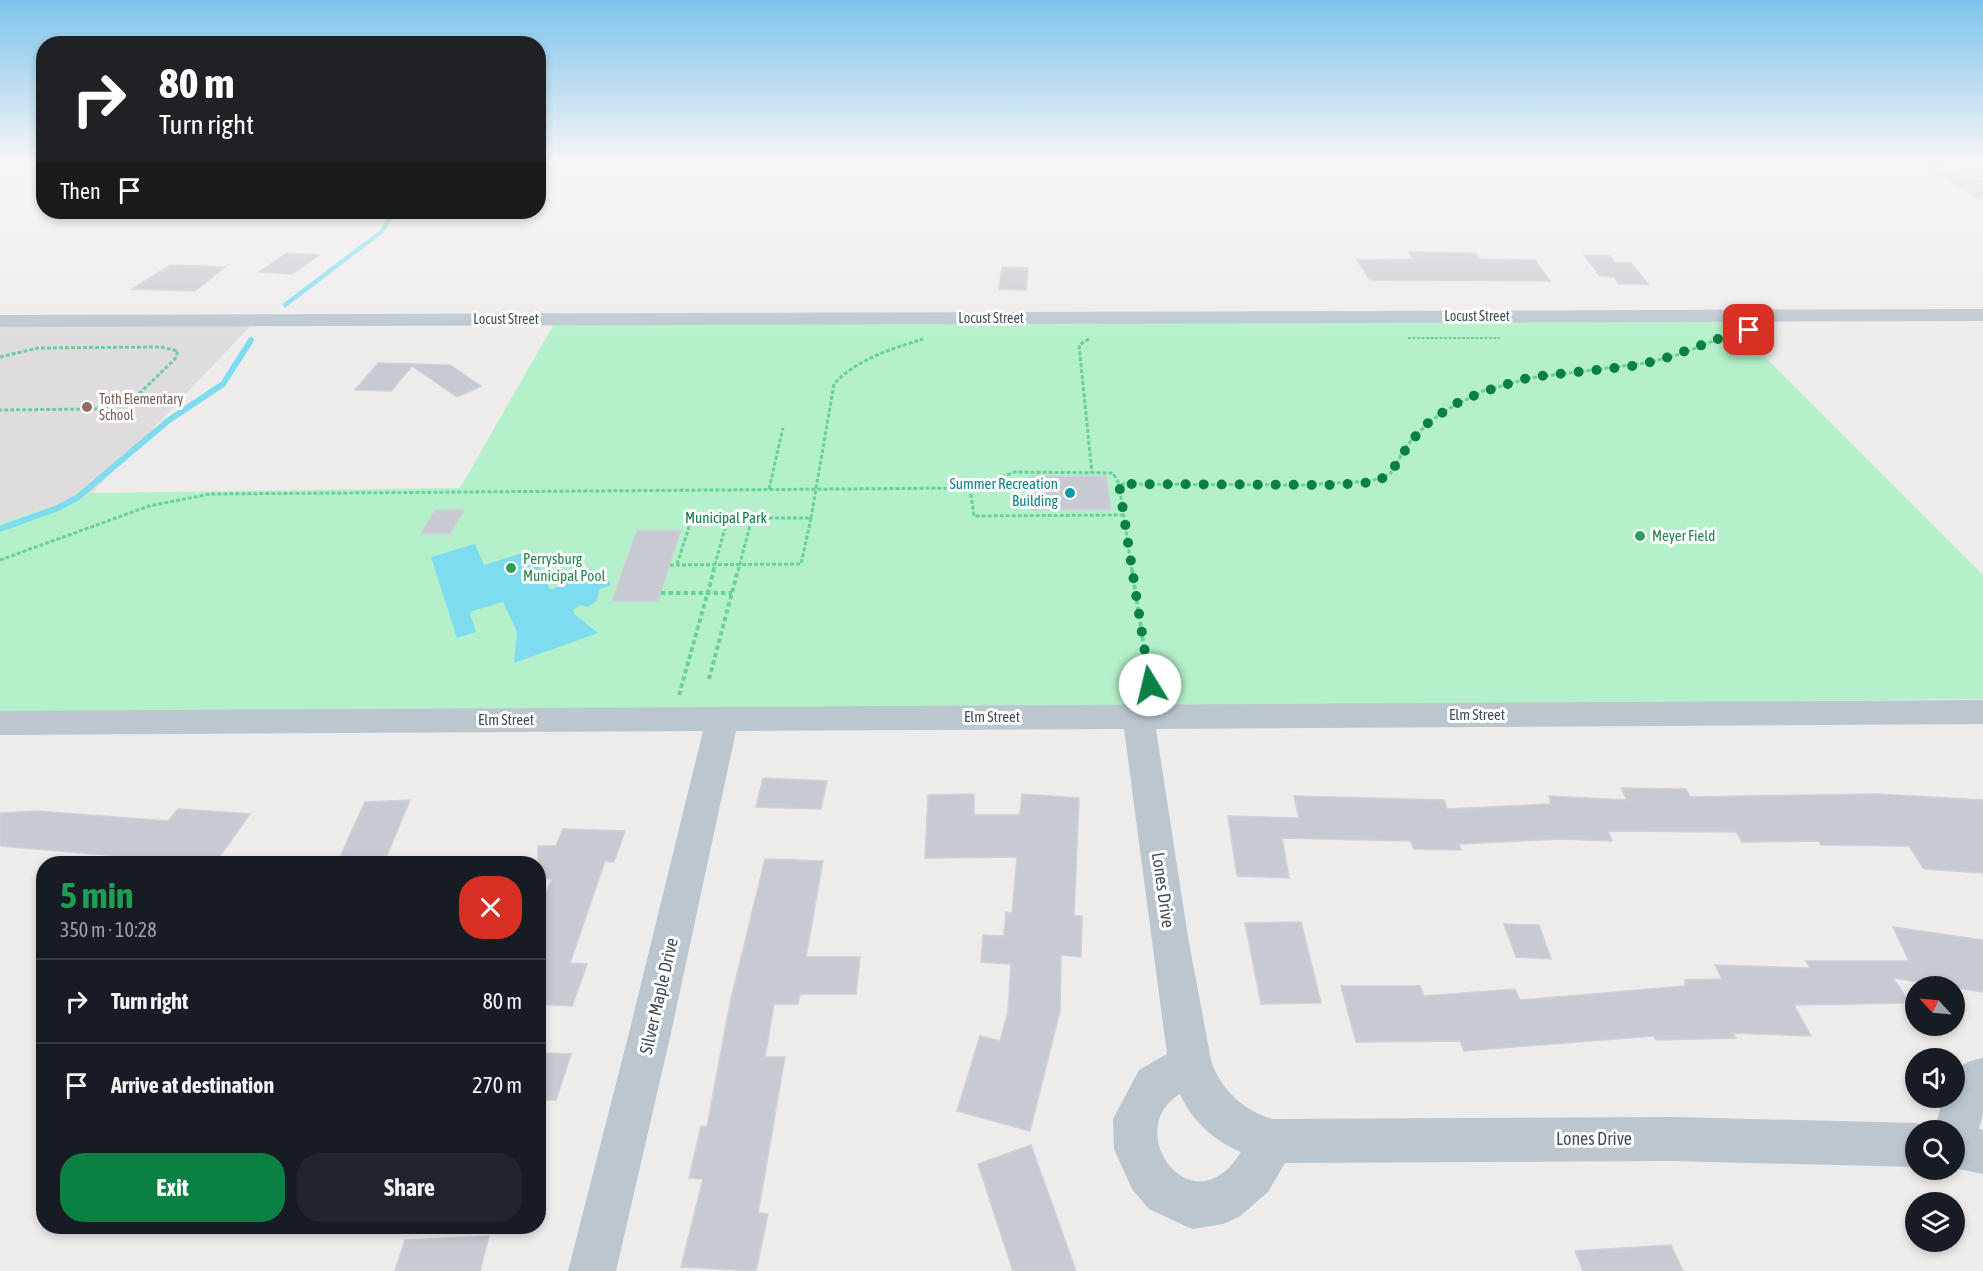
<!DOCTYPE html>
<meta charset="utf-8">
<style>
body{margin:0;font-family:"Asap Condensed",sans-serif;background:#20242c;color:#f1f3f6;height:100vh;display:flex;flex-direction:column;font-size:22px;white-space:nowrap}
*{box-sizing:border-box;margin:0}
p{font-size:20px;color:#9ea1a6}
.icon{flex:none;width:33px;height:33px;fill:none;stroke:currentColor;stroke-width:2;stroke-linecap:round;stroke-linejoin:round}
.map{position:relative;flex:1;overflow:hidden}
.details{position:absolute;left:36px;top:856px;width:510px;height:378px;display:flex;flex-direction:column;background:#171b24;border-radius:24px;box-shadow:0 3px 9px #0003}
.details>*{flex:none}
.banner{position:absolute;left:36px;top:36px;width:510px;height:183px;border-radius:24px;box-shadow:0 3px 9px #0003;background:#202124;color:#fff;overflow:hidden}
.needle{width:39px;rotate:296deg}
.tools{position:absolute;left:1905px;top:976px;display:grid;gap:12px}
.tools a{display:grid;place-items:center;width:60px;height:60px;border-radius:50%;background:#171b24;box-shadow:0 3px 9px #0003;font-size:30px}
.pin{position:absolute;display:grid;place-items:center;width:51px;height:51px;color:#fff;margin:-26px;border-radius:12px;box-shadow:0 3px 9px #0006}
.me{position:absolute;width:66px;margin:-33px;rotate:351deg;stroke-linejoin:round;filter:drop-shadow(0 0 4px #0008)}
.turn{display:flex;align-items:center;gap:21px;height:126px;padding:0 24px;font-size:27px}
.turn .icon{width:78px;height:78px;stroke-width:2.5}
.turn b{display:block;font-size:42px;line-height:51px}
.then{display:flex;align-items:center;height:57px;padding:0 24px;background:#0003;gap:12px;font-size:22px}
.round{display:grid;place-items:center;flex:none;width:63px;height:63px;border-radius:24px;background:#20242c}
.overview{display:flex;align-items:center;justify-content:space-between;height:102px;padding:0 24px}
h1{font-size:36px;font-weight:700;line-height:45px;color:#1e9e55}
.primary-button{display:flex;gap:12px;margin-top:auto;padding:12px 24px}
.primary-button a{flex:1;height:69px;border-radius:24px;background:#0b8043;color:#fff;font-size:24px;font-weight:700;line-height:69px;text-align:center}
.primary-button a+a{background:#20242c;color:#f1f3f6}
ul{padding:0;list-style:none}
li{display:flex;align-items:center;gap:18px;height:84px;padding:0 24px;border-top:2px solid #363941}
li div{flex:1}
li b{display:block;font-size:22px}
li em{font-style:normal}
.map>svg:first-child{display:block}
</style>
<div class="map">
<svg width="1983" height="1271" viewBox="0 0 1983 1271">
<rect width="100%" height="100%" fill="#eeebeb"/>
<path fill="#dfdcdd" d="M256,320l-164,173 -92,30v-202z"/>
<path fill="#b4f1ca" d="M1727,319l256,256v124l-1983,21v-197l92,-30 368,-5 94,-164z"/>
<path fill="#7edcf1" d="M475,544l9,21 48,-15 17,38 3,1 9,-3 -5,-12c17,-5 31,-9 48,-1l7,12 -11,4 -3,11 -9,7 -8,-2 -7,5 1,4 24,19 -84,30 3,-31 -14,-30 -31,9 -2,3 6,18 -19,6 -26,-81z"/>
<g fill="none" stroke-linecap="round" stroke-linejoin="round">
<path stroke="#7edcf1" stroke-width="4.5" d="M285,305l96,-73 13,-20"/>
<path stroke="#7edcf1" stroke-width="6" d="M0,529l58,-21 20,-11 91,-77 54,-36 28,-44"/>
</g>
<g fill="#c7cad1" stroke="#ced1d8" stroke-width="1.5">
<path d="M1409,252l67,1 4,6 55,1 15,21 -180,-1 -13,-20 56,-1z"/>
<path d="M287,253l32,2 -27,19 -33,-2z"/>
<path d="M1584,255l26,1 5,7h16l17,21h-29l-5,-7 -14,-1z"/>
<path d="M170,265l55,2 -30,24 -63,-2z"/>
<path d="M1002,267l26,1 -2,22 -27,-1z"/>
<path d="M378,363l72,2 31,21 -24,11 -45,-31 -21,25 -36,-1z"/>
<path d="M1031,476h75l5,34h-79z"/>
<path d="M435,510h29l-14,24h-29z"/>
<path d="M637,530h44l-23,71h-46z"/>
<path d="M763,778l64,3 -6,28 -65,-2z"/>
<path d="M1621,788l65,1 4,8 187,-3 106,6v73l-59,-4 -15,-23 -88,-1 -2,-4 -77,1 -6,-10 -128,-1 4,10 -52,-2 -101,5 2,6 -47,-1 -3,-8 -129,-3 7,40 -52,-2 -9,-60 71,2 -5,-22 150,4 3,9 104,-5 -2,-8 78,4z"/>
<path d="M974,794v21h46l2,-21 57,4 -5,118h8l-1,41 -20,-2 -1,56 -30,120 -73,-20 23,-75 20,5 8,-29 3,-48 -30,-2 2,-27 21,1 2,-24 6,1 5,-56 -92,1 3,-63z"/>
<path d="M410,800l-23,55 -47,2 25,-55z"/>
<path d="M178,809l72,5 -32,45 -28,-2 -4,7h-73l6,-8 -119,-10v-33l37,-2 131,10z"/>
<path d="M563,829l62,2 -11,31 -9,-1 -35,102 17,1 -15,42 -34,-2v-91l14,-34 -14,-1v-32h18z"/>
<path d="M765,859l58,2 -17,96h54l-4,37h-56l-2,10h-24l-9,53h20l-27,156 10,1 -12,57 -75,-4 22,-88 -14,-1 12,-52 6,1 23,-124z"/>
<path d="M1301,922l20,81 -60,1 -16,-81z"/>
<path d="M1504,924l35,1 12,34 -35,-2z"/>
<path d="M1893,927l90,13v52l-90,-14 17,25 -116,2 17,31 -78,-3 3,5 -80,2 -2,-4 -190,15 -4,-10 -104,1 -15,-56h79l4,10 91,-7 5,11 165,-14v-6l37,-1 -7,-14 95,3 -4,-7h103z"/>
<path d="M538,1053l33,1 -15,46h-18z"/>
<path d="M1031,1145l45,126h-63l-35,-107z"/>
<path d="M489,1236l-9,35h-85l10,-31z"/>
<path d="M1671,1245l12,26h-100l-8,-20z"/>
</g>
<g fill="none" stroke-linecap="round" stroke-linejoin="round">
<g stroke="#6bd09c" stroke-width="2" stroke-dasharray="3 1.5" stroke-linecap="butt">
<path d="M1408,338h92"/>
<path d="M920,340l3,-1"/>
<path d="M1716,340l9,-4"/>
</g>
<g stroke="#6bd09c" stroke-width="3" stroke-dasharray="4 2" stroke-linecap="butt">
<path d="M1089,339l-10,6 13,128"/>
<path d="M0,357l38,-9 123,-1 17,4 -3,8 -34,33 -24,13 -20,4 -97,1"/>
<path d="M970,488l4,28 150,-1"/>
<path d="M769,489l14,-61"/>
<path d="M0,560l149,-54 61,-12 760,-6 45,-16 98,1 6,11"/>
<path d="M677,564l15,-46h36"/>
<path d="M670,565l131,-1 10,-46"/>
<path d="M713,571l15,-53h83l23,-134c23,-25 57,-35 89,-45"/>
<path d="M738,571l14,-53"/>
<path d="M1132,571l-13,-87 185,1 67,-4 19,-7 18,-30 21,-22 21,-14 33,-17 47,-13 116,-15 35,-9 39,-16"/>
</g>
<g stroke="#6bd09c" stroke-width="4" stroke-dasharray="4.5 3" stroke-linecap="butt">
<path d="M1132,570l18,115"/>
<path d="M661,593h71"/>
<path d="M709,679l29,-109"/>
<path d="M679,695l35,-125"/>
</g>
<g fill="#bbc6cf" fill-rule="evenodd">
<path d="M1956,173h27v10l-33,-1 -2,-4 2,-4z"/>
<path d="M1983,309v12l-1983,6v-12z"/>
<path d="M1983,700v24l-827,5 32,208 23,123c8,28 34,52 62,59l399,-2 244,6 17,8h-17v36l-244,-6 -387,2 -17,29 -29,25 -16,7 -31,5 -43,-20 -17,-20 -18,-40 -1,-30 26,-49 28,-16 -43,-325 -388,2 -65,302 -55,238h-48l61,-238 74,-302 -703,4v-24zM1180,1094c12,27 34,47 61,58 -49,79 -121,-23 -61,-58z"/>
<path d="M1983,1058v55l-4,16 4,1v44l-29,-6v-37h-20l9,-33h11c0,-24 2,-36 29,-40z"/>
</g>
<path fill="#bac7d4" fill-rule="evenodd" d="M1921,163h21l41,23v14l-7,-2 -52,-31z"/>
</g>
<linearGradient id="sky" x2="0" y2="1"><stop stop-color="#7dc4ec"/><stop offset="0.48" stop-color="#f7f6f6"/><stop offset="1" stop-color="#f7f6f6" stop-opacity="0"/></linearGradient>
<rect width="1983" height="341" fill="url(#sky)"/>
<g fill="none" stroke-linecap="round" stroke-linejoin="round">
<path stroke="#0b8043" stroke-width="10" stroke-dasharray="0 18" d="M1150,685l-31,-201 212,1 46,-3 14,-10 21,-32 19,-20 31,-20 33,-12 36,-11 102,-11 27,-6 56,-20 17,-9 16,-1"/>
</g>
<circle fill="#8d6e63" stroke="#fff" stroke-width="2" cx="87" cy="407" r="6"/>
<circle fill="#0f9aa8" stroke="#fff" stroke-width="2" cx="1070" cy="493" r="6"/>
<g fill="#2e9e5b" stroke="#fff" stroke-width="2">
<circle cx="1640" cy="536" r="6"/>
<circle cx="511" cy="568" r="6"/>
</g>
<g text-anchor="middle" stroke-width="6" stroke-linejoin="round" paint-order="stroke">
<g font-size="14" fill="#434f59" stroke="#fff">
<text x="1477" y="321">Locust Street</text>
<text x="991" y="323">Locust Street</text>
<text x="506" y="324">Locust Street</text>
</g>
<g font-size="14" fill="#785e54" stroke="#fff" text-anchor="start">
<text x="99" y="404">Toth Elementary<tspan x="99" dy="16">School</tspan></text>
</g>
<g font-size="15" fill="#0d838f" stroke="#fff" text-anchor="end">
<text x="1058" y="489">Summer Recreation<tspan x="1058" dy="17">Building</tspan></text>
</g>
<g font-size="15" fill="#107e44" stroke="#fff">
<text x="726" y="523">Municipal Park</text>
</g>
<g font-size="15" fill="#27864d" stroke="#fff" text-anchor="start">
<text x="1652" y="541">Meyer Field</text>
<text x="523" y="564">Perrysburg<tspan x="523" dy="17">Municipal Pool</tspan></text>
</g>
<g font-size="15" fill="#434f59" stroke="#fff">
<text x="1477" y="720">Elm Street</text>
<text x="992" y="722">Elm Street</text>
<text x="506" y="725">Elm Street</text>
</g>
<g font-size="18" fill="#434f59" stroke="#fff">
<text transform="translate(1163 890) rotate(82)" y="6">Lones Drive</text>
<text transform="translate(659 996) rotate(-77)" y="6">Silver Maple Drive</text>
<text x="1594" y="1145">Lones Drive</text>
</g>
</g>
</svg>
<div class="tools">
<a><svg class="needle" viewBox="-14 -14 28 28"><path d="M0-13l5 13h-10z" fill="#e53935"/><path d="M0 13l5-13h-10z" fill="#9ea1a6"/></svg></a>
<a><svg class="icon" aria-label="sound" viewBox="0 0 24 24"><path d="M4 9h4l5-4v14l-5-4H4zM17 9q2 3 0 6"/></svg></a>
<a><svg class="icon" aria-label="search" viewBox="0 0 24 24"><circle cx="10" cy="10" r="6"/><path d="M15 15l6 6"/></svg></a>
<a><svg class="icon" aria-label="layers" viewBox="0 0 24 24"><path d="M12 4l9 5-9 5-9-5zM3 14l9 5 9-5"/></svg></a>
</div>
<div class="pin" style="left:1749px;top:330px;background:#d93025"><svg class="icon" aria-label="arrive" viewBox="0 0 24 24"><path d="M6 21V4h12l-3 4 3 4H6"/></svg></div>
<svg class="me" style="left:1150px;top:685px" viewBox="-20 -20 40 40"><circle r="19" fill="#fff"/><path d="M0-13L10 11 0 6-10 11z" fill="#0b8043"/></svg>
<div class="banner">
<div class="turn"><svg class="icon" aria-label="right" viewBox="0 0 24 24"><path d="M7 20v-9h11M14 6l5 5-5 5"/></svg><div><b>80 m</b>Turn right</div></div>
<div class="then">Then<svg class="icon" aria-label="arrive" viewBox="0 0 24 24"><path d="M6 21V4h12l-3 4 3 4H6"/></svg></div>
</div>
<section class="details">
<div class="overview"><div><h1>5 min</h1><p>350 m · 10:28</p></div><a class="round" style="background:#d93025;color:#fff"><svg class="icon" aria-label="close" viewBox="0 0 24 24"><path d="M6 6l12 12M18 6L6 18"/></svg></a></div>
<ul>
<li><svg class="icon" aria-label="right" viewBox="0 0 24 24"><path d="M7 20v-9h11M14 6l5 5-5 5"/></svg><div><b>Turn right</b></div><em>80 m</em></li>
<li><svg class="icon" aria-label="arrive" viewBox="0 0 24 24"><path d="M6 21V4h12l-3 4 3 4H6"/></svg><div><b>Arrive at destination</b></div><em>270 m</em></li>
</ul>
<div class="primary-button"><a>Exit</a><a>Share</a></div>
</section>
</div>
